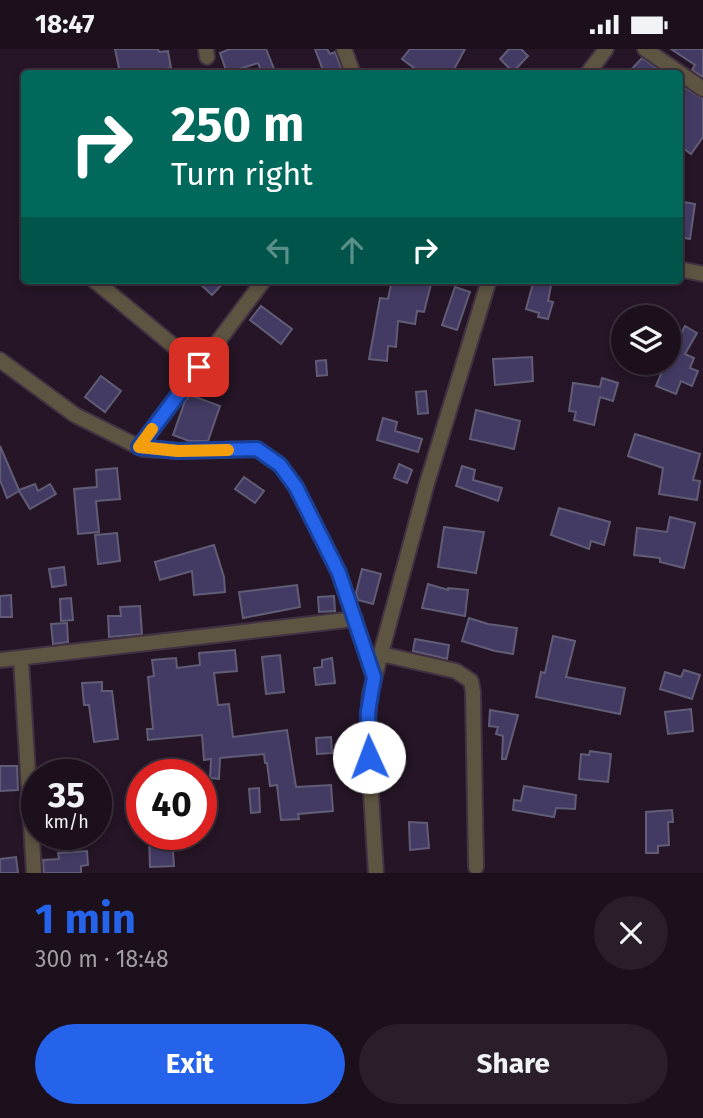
<!DOCTYPE html>
<meta charset="utf-8">
<style>
body{margin:0;font-family:"Fira Sans",sans-serif;background:#291e29;color:#f1f3f6;height:100vh;display:flex;flex-direction:column;font-size:26px;white-space:nowrap}
*{box-sizing:border-box;margin:0}
p{font-size:23px;color:#a09da3}
.icon{flex:none;width:38px;height:38px;fill:none;stroke:currentColor;stroke-width:2;stroke-linecap:round;stroke-linejoin:round}
.map{position:relative;height:824px;overflow:hidden}
.side{display:flex;flex-direction:column;background:#1c101c;flex:1}
.side>*{flex:none}
.guide{position:absolute;left:21px;top:21px;width:662px;height:214px;border-radius:7px;box-shadow:0 4px 10px #0003,0 0 0 2px #3a303b;background:#00695c;color:#fff;overflow:hidden}
.controls{position:absolute;left:611px;top:256px;display:grid;gap:14px}
.controls a{display:grid;place-items:center;width:70px;height:70px;border-radius:50%;background:#1c101c;box-shadow:0 4px 10px #0003,0 0 0 2px #3a303b;font-size:35px}
.speed{position:absolute;left:21px;top:710px;display:flex;gap:14px;font-size:35px;font-weight:700;text-align:center}
.speed>*{display:grid;place-content:center;width:91px;height:91px;border-radius:50%;background:#1c101c;box-shadow:0 4px 10px #0003,0 0 0 2px #3a303b;line-height:1}
.speed small{font-size:18px;font-weight:400}
.speed .limit{border:10px solid #d22;background:#fff;color:#111}
.pin{position:absolute;display:grid;place-items:center;width:60px;height:60px;color:#fff;margin:-30px;border-radius:14px;box-shadow:0 4px 10px #0006}
.me{position:absolute;width:77px;margin:-38px;rotate:358deg;stroke-linejoin:round;filter:drop-shadow(0 0 5px #0008)}
.turn{display:flex;align-items:center;gap:24px;height:147px;padding:0 35px;font-size:32px}
.turn .icon{width:91px;height:91px;stroke-width:2.5}
.turn b{display:block;font-size:49px;line-height:60px}
.lanes{display:flex;align-items:center;height:66px;padding:0 35px;background:#0003;justify-content:center;gap:35px;direction:ltr}
.lanes .off{opacity:.35}
.round{display:grid;place-items:center;flex:none;width:74px;height:74px;border-radius:37px;background:#291e29}
.overview{display:flex;align-items:center;justify-content:space-between;height:119px;padding:0 35px}
h1{font-size:42px;font-weight:700;line-height:52px;color:#2563eb}
.primary-button{display:flex;gap:14px;margin-top:auto;padding:14px 35px}
.primary-button a{flex:1;height:80px;border-radius:42px;background:#2563eb;color:#fff;font-size:28px;font-weight:700;line-height:80px;text-align:center}
.primary-button a+a{background:#291e29;color:#f1f3f6}
.status{display:flex;justify-content:space-between;align-items:center;height:49px;padding:0 35px;background:#1c101c;direction:ltr}
.status svg{height:19px;fill:currentColor}
.map>svg:first-child{display:block}
</style>
<div class="status"><b>18:47</b><svg viewBox="0 0 49 12"><path d="M0 12V9h3v3zM5 12V6h3v6zM10 12V3h3v9zM15 12V0h3v12zM26 1h20v11H26zM47 4h2v5h-2z"/></svg></div>
<div class="map">
<svg width="703" height="824" viewBox="0 0 703 824">
<rect width="100%" height="100%" fill="#251526"/>
<g fill="#433b64" stroke="#615d76" stroke-width="2">
<path d="M115,0h43l1,3 9,-1 3,17 -24,5h-27z"/>
<path d="M230,0h36l8,20 -12,4 -4,-10 -31,10 -7,-20z"/>
<path d="M315,0h12l3,5 5,-2 8,21h-19z"/>
<path d="M410,0h55l-13,24h-31l-19,-14z"/>
<path d="M509,0h12l7,7 -15,16 -13,-13z"/>
<path d="M671,0h32v28l-11,-7 3,-5z"/>
<path d="M642,9l22,15h-36z"/>
<path d="M681,36l22,14v38l-12,17 -12,-9z"/>
<path d="M679,152l16,3 -5,35 -11,-2z"/>
<path d="M196,231h30l-14,15z"/>
<path d="M392,231h40l-8,32 -7,-1 -2,13 -17,-3 -2,26 -8,-1 -1,15 -18,-2 11,-61 8,1z"/>
<path d="M534,231h18l-4,21 5,1 -5,17 -10,-2 1,-4 -13,-4z"/>
<path d="M455,238l15,5 -13,38 -15,-5z"/>
<path d="M261,257l31,23 -11,15 -31,-24z"/>
<path d="M685,277l12,7 -12,21 9,4 -4,10 8,3 -6,15 -11,-5 -5,13 -20,-8 10,-24h2l3,-13h2z"/>
<path d="M532,308l1,24 -38,4 -2,-26z"/>
<path d="M326,311l1,15 -10,1 -1,-15z"/>
<path d="M101,327l20,15 -16,21 -20,-15z"/>
<path d="M602,329l16,5 -5,18 -13,-4 -6,28 -20,-5 2,-8 -7,-1 4,-28 27,4z"/>
<path d="M426,342l2,22 -10,1 -2,-22z"/>
<path d="M190,346l30,11 -12,35h-19l-16,-6 12,-34z"/>
<path d="M476,361l44,11 -6,28 -44,-10z"/>
<path d="M383,369l14,4 -2,9 27,8 -4,13 -41,-12z"/>
<path d="M635,385l65,20 -7,26 7,1 -3,19 -38,-6 4,-26 -35,-12z"/>
<path d="M0,397l19,44 16,-6 3,7 12,-7 6,10 -26,15 -11,-18 -12,7 -7,-18z"/>
<path d="M399,415l13,6 -5,13 -13,-5z"/>
<path d="M462,417l13,4 -2,10 29,8 -4,13 -42,-15z"/>
<path d="M117,419l3,31 -24,2 3,31 -21,2 -4,-45 23,-2 -1,-17z"/>
<path d="M244,428l20,14 -9,12 -20,-14z"/>
<path d="M559,459l51,14 -6,23 -13,-4 -2,8 -38,-14z"/>
<path d="M670,468l25,6 -11,45 -24,-6v-4l-26,-3 3,-27 30,4z"/>
<path d="M444,478l40,5 -8,41 -38,-6z"/>
<path d="M117,484l3,28 -22,3 -3,-29z"/>
<path d="M214,496l10,32 1,15 -31,3 -2,-24 -32,9 -5,-18z"/>
<path d="M64,518l2,18 -14,2 -3,-18z"/>
<path d="M362,520l19,5 -8,30 -15,-4 -2,-7z"/>
<path d="M428,535l20,6v-2l20,2 -3,26 -43,-8z"/>
<path d="M297,536l3,22 -57,11 -4,-26z"/>
<path d="M11,546l1,22h-12v-21z"/>
<path d="M334,547l1,15 -16,1 -1,-15z"/>
<path d="M71,549l2,22 -12,1 -1,-22z"/>
<path d="M140,557l2,28 -33,3 -1,-21h13l-1,-9z"/>
<path d="M469,569l19,6 29,4 -4,26 -18,-3 -33,-10z"/>
<path d="M67,574l1,19 -15,2 -2,-20z"/>
<path d="M553,587l22,5 -9,36 59,11 -5,26 -84,-17 5,-25 4,1z"/>
<path d="M415,590l34,6 -2,14 -34,-8z"/>
<path d="M235,601l2,21 -23,2 4,32 11,-1 4,33 54,-7 9,57 35,-2 2,26 -35,3 1,5 -18,1 -4,-35 -7,1 -3,-23h-2l-1,-9 -44,4 -1,21 -9,-1 1,-19 -7,1 -2,-25 -54,5 -1,-11h6l-5,-52 6,-1 -2,-16 24,-2 1,10 23,-3 -1,-12z"/>
<path d="M280,606l4,37 -18,2 -4,-37z"/>
<path d="M332,609l3,25 -19,2 -2,-17 8,-1v-7z"/>
<path d="M684,621l16,5 -8,24 -32,-10 5,-17 16,5z"/>
<path d="M102,633v9h10l6,48 -24,3 -5,-37h-5l-2,-22z"/>
<path d="M691,660l2,22 -25,3 -3,-22z"/>
<path d="M490,661l28,5 -12,44h-4l1,-23 -7,-2 2,-7 -9,-1z"/>
<path d="M331,688l1,16 -15,1 -1,-16z"/>
<path d="M590,702l21,3 -3,28 -29,-3 2,-25 8,1z"/>
<path d="M0,717h17l1,24 -18,1z"/>
<path d="M524,737l52,9 -1,14 -19,-1 -2,9 -41,-7 1,-10 7,1z"/>
<path d="M259,739l1,24 -9,1 -2,-24z"/>
<path d="M672,761l1,12h-5l1,23 -11,1v7h-12v-41z"/>
<path d="M409,773l18,1 2,25 -19,2z"/>
<path d="M149,786h23l2,31 -24,1z"/>
<path d="M87,802l1,14 -7,1v7h-37l-1,-13 16,-1 -1,-6z"/>
<path d="M16,808l2,16h-18v-14z"/>
</g>
<g fill="none" stroke-linecap="round" stroke-linejoin="round">
<defs>
<g id="minor">
<path d="M206,0l1,8"/>
<path d="M344,0l9,24"/>
<path d="M645,0l58,40"/>
<path d="M588,24l18,-24"/>
<path d="M679,220l24,5"/>
<path d="M94,231l105,87"/>
<path d="M0,311l75,55 68,34 35,2 79,-2 23,16 16,22 43,86 35,104"/>
<path d="M139,398l125,-167"/>
<path d="M381,605l75,17 15,10 2,11 3,175"/>
<path d="M21,610l13,214"/>
<path d="M0,611l355,-41"/>
<path d="M376,824l-9,-143 3,-36 57,-211 62,-203"/>
</g>
</defs>
<use href="#minor" stroke="#413142" stroke-width="18"/>
<use href="#minor" stroke="#5d5542" stroke-width="14"/>
</g>
<g fill="none" stroke-linecap="round" stroke-linejoin="round">
<defs>
<path id="route" d="M199,318l-60,80 39,4 79,-2 23,16 16,22 43,86 35,104 -6,35 1,45"/>
</defs>
<use href="#route" stroke="#184099" stroke-width="18"/>
<use href="#route" stroke="#2563eb" stroke-width="12"/>
<path stroke="#f59e0b" stroke-width="12" d="M152,380l-13,18 39,4 50,-1"/>
</g>
</svg>
<div class="controls">
<a><svg class="icon" aria-label="layers" viewBox="0 0 24 24"><path d="M12 4l9 5-9 5-9-5zM3 14l9 5 9-5"/></svg></a>
</div>
<div class="speed"><div>35<small>km/h</small></div><div class="limit">40</div></div>
<div class="pin" style="left:199px;top:318px;background:#d93025"><svg class="icon" aria-label="arrive" viewBox="0 0 24 24"><path d="M6 21V4h12l-3 4 3 4H6"/></svg></div>
<svg class="me" style="left:369px;top:708px" viewBox="-20 -20 40 40"><circle r="19" fill="#fff"/><path d="M0-13L10 11 0 6-10 11z" fill="#2563eb"/></svg>
<div class="guide">
<div class="turn"><svg class="icon" aria-label="right" viewBox="0 0 24 24"><path d="M7 20v-9h11M14 6l5 5-5 5"/></svg><div><b>250 m</b>Turn right</div></div>
<div class="lanes"><svg class="icon off" aria-label="left" viewBox="0 0 24 24"><path d="M17 20v-9H6M10 6l-5 5 5 5"/></svg><svg class="icon off" aria-label="ahead" viewBox="0 0 24 24"><path d="M12 20V5M6 11l6-6 6 6"/></svg><svg class="icon" aria-label="right" viewBox="0 0 24 24"><path d="M7 20v-9h11M14 6l5 5-5 5"/></svg></div>
</div>
</div>
<section class="side">
<div class="overview"><div><h1>1 min</h1><p>300 m · 18:48</p></div><a class="round"><svg class="icon" aria-label="close" viewBox="0 0 24 24"><path d="M6 6l12 12M18 6L6 18"/></svg></a></div>
<div class="primary-button"><a>Exit</a><a>Share</a></div>
</section>
